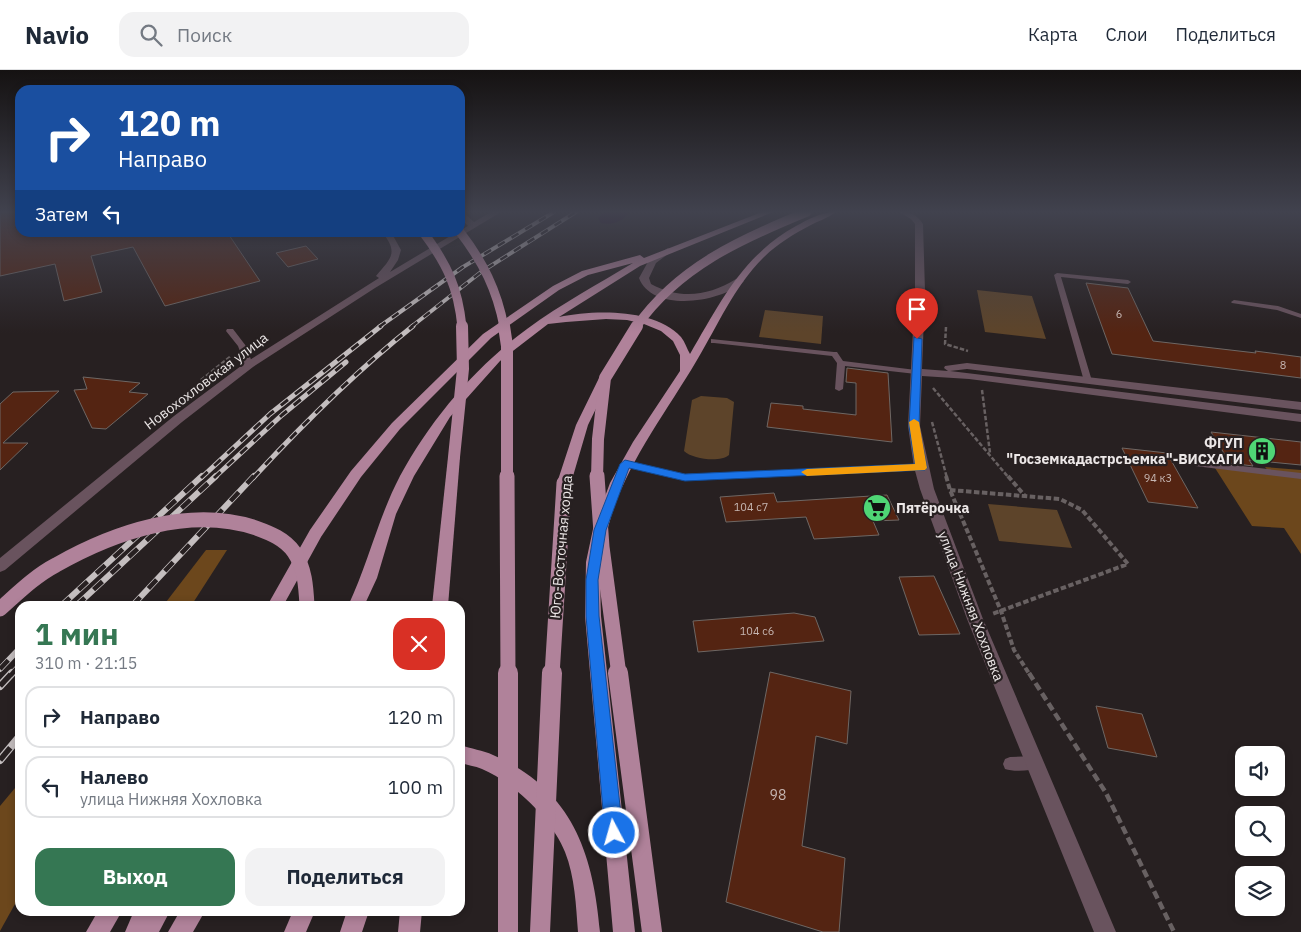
<!DOCTYPE html>
<html lang="ru">
<meta charset="utf-8">
<style>
body{margin:0;font-family:"IBM Plex Sans",sans-serif;background:#f2f2f3;color:#1f2937;height:100vh;display:flex;flex-direction:column;font-size:19px;white-space:nowrap}
*{box-sizing:border-box;margin:0}
p{font-size:16px;color:#747a83}
.icon{flex:none;width:28px;height:28px;fill:none;stroke:currentColor;stroke-width:2;stroke-linecap:round;stroke-linejoin:round}
.map{position:relative;flex:1;overflow:hidden}
.panel{position:absolute;left:15px;top:531px;width:450px;height:315px;display:flex;flex-direction:column;background:#fff;border-radius:15px;box-shadow:0 2px 8px #0003}
.panel>*{flex:none}
.top-card{position:absolute;left:15px;top:15px;width:450px;height:152px;border-radius:15px;box-shadow:0 2px 8px #0003;background:#1a4fa0;color:#fff;overflow:hidden}
.tools{position:absolute;left:1235px;top:676px;display:grid;gap:10px}
.tools a{display:grid;place-items:center;width:50px;height:50px;border-radius:10px;background:#fff;box-shadow:0 2px 8px #0003;font-size:25px}
.pin{position:absolute;display:grid;place-items:center;width:42px;height:42px;color:#fff;margin:-51px -21px;border-radius:50% 50% 50% 0;rotate:-45deg;box-shadow:0 0 5px #0007}
.pin .icon{rotate:45deg}
.me{position:absolute;width:55px;margin:-28px;rotate:354deg;stroke-linejoin:round;filter:drop-shadow(0 0 4px #0008)}
.turn{display:flex;align-items:center;gap:18px;height:105px;padding:0 20px;font-size:22px}
.turn .icon{width:65px;height:65px;stroke-width:2.5}
.turn b{display:block;font-size:35px;line-height:42px}
.then{display:flex;align-items:center;height:48px;padding:0 20px;background:#0003;gap:10px;font-size:19px}
.round{display:grid;place-items:center;flex:none;width:52px;height:52px;border-radius:15px;background:#f2f2f3}
.headline{display:flex;align-items:center;justify-content:space-between;height:85px;padding:0 20px}
h1{font-size:30px;font-weight:700;line-height:38px;color:#357753}
.primary-button{display:flex;gap:10px;margin-top:auto;padding:10px 20px}
.primary-button a{flex:1;height:58px;border-radius:15px;background:#357753;color:#fff;font-size:20px;font-weight:700;line-height:58px;text-align:center}
.primary-button a+a{background:#f2f2f3;color:#1f2937}
ul{padding:0;list-style:none}
li{display:flex;align-items:center;gap:15px;height:62px;margin:0 10px 8px;padding:0 10px;border:2px solid #e0e1e3;border-radius:15px}
li div{flex:1}
li b{display:block;font-size:19px}
li em{font-style:normal}
header{display:flex;align-items:center;gap:30px;box-sizing:border-box;height:70px;padding:0 25px;background:#fff;border-bottom:1px solid #e0e1e3}
header strong{font-size:24px}
nav{display:flex;gap:28px;margin-inline-start:auto;font-size:18px}
.search{width:350px;height:45px;background:#f2f2f3;display:flex;align-items:center;gap:12px;box-sizing:border-box;padding:0 18px;border-radius:15px;color:#747a83;font-size:19px}
.map>svg:first-child{display:block}
</style>
<header>
<strong>Navio</strong>
<div class="search"><svg class="icon" aria-label="search" viewBox="0 0 24 24"><circle cx="10" cy="10" r="6"/><path d="M15 15l6 6"/></svg>Поиск</div>
<nav><a>Карта</a><a>Слои</a><a>Поделиться</a></nav>
</header>
<div class="map">
<svg width="1301" height="862" viewBox="0 0 1301 862">
<rect width="100%" height="100%" fill="#272021"/>
<g fill="#5d442a">
<path d="M977,220l55,6 14,43 -61,-7z"/>
<path d="M765,240l58,6 -2,28 -62,-7z"/>
<path d="M701,326l26,2 7,4 -5,53c-9,8 -37,4 -45,-4l8,-51z"/>
<path d="M988,434l69,6 15,38 -73,-7z"/>
</g>
<g fill="#6c471c">
<path d="M1265,397l36,3v84l-17,-26 -32,-2 -37,-58 56,6z"/>
<path d="M206,480h21l-36,56h-28z"/>
<path d="M20,712v113l-20,36v-125z"/>
</g>
<g fill="none" stroke-linecap="round" stroke-linejoin="round">
<path fill="#1f0326" fill-rule="evenodd" d="M604,142h25c-6,10 -17,13 -28,11l-3,-5z"/>
</g>
<g fill="#542412" stroke="#6e6764">
<path d="M0,142h20v20h207l33,49 -95,25 -32,-59 -42,9 11,36 -38,9 -9,-37 -55,12z"/>
<path d="M306,176l12,13 -30,8 -12,-14z"/>
<path d="M1086,213l42,5 25,53 103,12 -1,-2 46,6v21l-189,-24z"/>
<path d="M847,298l41,5 4,69 -125,-15 4,-24 32,3v3l53,6v-32l-10,-1z"/>
<path d="M83,307l57,6 -11,9 19,2 -42,35 -14,-1 -18,-38 13,-1z"/>
<path d="M59,321l-56,52h25l-28,27v-66l13,-12z"/>
<path d="M1211,362l90,10v23l-52,-5 4,6 -23,-3z"/>
<path d="M1122,378l45,5 31,55 -50,-6z"/>
<path d="M774,423l3,9 110,-7 12,25 -26,1 6,14 -65,4 -8,-22 -80,5 -6,-25z"/>
<path d="M934,506l26,58 -41,1 -20,-58z"/>
<path d="M794,543l21,4 9,24 -126,11 -5,-31z"/>
<path d="M770,602l81,19 -4,53 -31,-8 -14,110 43,12 -6,74h-16l-97,-30z"/>
<path d="M1096,636l46,8 15,43 -49,-9z"/>
</g>
<g fill="none" stroke-linecap="round" stroke-linejoin="round">
<g stroke="#686162" stroke-width="2.5" stroke-dasharray="4.5 2" stroke-linecap="butt">
<path d="M946,257l-1,17 23,7"/>
<path d="M201,310l30,-24"/>
<path d="M933,318l76,90"/>
<path d="M982,320l8,63"/>
<path d="M932,352l15,56"/>
</g>
<g stroke="#686162" stroke-width="4" stroke-dasharray="5.5 2.5" stroke-linecap="butt">
<path d="M946,406l4,14 51,121 13,39 16,25"/>
<path d="M1008,406l17,20"/>
<path d="M950,420l110,9 22,11 46,54 -136,50"/>
</g>
<path stroke="#686162" stroke-width="4.5" stroke-dasharray="8 4" stroke-linecap="butt" d="M1029,603l77,120 68,139"/>
<g fill="#69535e" fill-rule="evenodd">
<path d="M1057,203l71,7 3,2 -3,2 -67,-7 31,104 -1,2h-3l-4,-2 -30,-106z"/>
<path d="M1234,230l44,6 23,8v4l-24,-8 -45,-7 -1,-1z"/>
<path d="M227,259h6l13,17 7,19 -1,2h-3l-4,-2 -7,-19 -12,-15z"/>
<path d="M711,269l123,13h3l6,9 73,9 4,2 -4,2 -71,-8 -2,23 -4,2 -4,-2 2,-26 -5,-7 -118,-13h-3z"/>
<path d="M625,391l60,13 236,-10 5,3 -5,3 -236,10 -63,-14 -2,-2z"/>
<path d="M1198,391l103,12v6l-106,-13 -2,-2z"/>
<path d="M1034,686l5,2 2,5 -2,5c-9,3 -25,4 -34,1l-2,-5 2,-5 5,-2z"/>
</g>
<path fill="#69535e" fill-rule="evenodd" d="M899,142c12,0 17,2 24,12l2,67 -3,78 26,2 -4,-3 1,-2 22,-3 334,39v8l-334,-41 -17,2 351,43v8l-332,-43 -47,-3 -2,50 14,63 49,130 133,313h-22l-127,-313 -47,-130 -6,-22 -6,-41 7,-135v-67l-4,-5z"/>
<g fill="#69535e" fill-rule="evenodd">
<path d="M460,142h3l11,10 17,-10h10l-126,76 -122,79 -71,55 -177,148 -5,2v-14l174,-142 71,-53 134,-85 -3,-2c15,-18 23,-23 6,-44h9l10,18 -3,10 -8,12 67,-40h3v-2l8,-4 -8,-8z"/>
<path d="M668,178l4,3 -16,12 -7,15 2,6c30,16 57,12 85,-5l3,-1 5,3c-22,22 -92,32 -105,-3l10,-18z"/>
</g>
<g fill="#b0829a" fill-rule="evenodd">
<path d="M762,142h11l-133,54 -81,51c35,-7 95,-9 122,20 4,5 6,12 9,17 30,-51 52,-98 106,-128 13,-7 25,-14 40,-14 -8,6 -18,9 -27,14 -17,9 -33,19 -46,32 -29,29 -45,67 -66,102 -34,58 -79,113 -92,181 -5,24 -5,50 -4,75l34,316h-22l-28,-316 1,-54 7,-33 17,-46 23,-41 47,-71v-16l-7,-14 -12,-10 -17,-7 -17,-4 -21,-1 -40,3 -18,2 -48,37 -50,56 -36,59 -18,38 -19,64 -13,28h-16c20,-42 30,-88 52,-130 31,-57 75,-109 127,-147 34,-25 71,-45 106,-66l-45,12 -29,15 -68,48 -91,91 -39,48 -40,60 -38,69h-16l43,-76 41,-59 41,-48 91,-89 70,-48 29,-15 58,-16 4,3z"/>
<path d="M605,305l6,3 -23,47 -17,58 -2,3h-10l-2,-3 19,-58 23,-47z"/>
<path d="M454,383l6,4 -12,149h-16l16,-149z"/>
<path d="M460,675c11,4 23,5 33,10 79,35 100,97 107,177h-22c-2,-26 -3,-55 -13,-80 -12,-31 -51,-70 -83,-83 -7,-3 -15,-4 -22,-6z"/>
<path d="M98,841h24l-12,21h-24z"/>
<path d="M134,841h36l-11,21h-34z"/>
<path d="M180,841h25l-12,21h-25z"/>
<path d="M293,841h22l-9,21h-22z"/>
<path d="M347,841h22l-7,21h-22z"/>
<path d="M400,841h22l-2,21h-22z"/>
</g>
<defs>
<g id="rail-far3">
<path d="M379,257l84,-60 91,-55"/>
<path d="M411,257l70,-55 95,-60"/>
</g>
<g id="rail-far2">
<path d="M201,408l69,-64 111,-88"/>
<path d="M214,408l68,-63 64,-53"/>
<path d="M253,408c50,-54 102,-106 160,-152"/>
</g>
<g id="rail-far1">
<path d="M61,536l141,-130"/>
<path d="M76,536l140,-130"/>
<path d="M132,536l122,-130"/>
<path d="M0,599l20,-21"/>
<path d="M11,605l9,-10"/>
</g>
<g id="rail">
<path d="M0,616l12,-13"/>
<path d="M0,690l20,-24"/>
</g>
</defs>
<use href="#rail-far3" stroke="#c4bebf" stroke-width="4"/>
<use href="#rail-far2" stroke="#c4bebf" stroke-width="5"/>
<use href="#rail-far1" stroke="#c4bebf" stroke-width="6"/>
<use href="#rail" stroke="#c4bebf" stroke-width="8"/>
<use href="#rail-far3" stroke="#272021" stroke-width="2.5" stroke-dasharray="8" stroke-linecap="butt"/>
<use href="#rail-far2" stroke="#272021" stroke-width="3" stroke-dasharray="9" stroke-linecap="butt"/>
<use href="#rail-far1" stroke="#272021" stroke-width="4.5" stroke-dasharray="12" stroke-linecap="butt"/>
<use href="#rail" stroke="#272021" stroke-width="5.5" stroke-dasharray="16" stroke-linecap="butt"/>
<g stroke="#b0829a" stroke-width="9">
<path d="M423,162c24,32 35,55 39,95"/>
<path d="M460,162c23,30 37,58 44,95"/>
<path d="M636,257c42,-60 105,-88 171,-115"/>
</g>
<g stroke="#b0829a" stroke-width="12">
<path d="M504,256l3,20v132"/>
<path d="M454,387l9,-88 -1,-43"/>
<path d="M597,408l1,-39 7,-61 32,-52"/>
</g>
<g stroke="#b0829a" stroke-width="15">
<path d="M507,406l1,199"/>
<path d="M597,406l5,71 17,128"/>
<path d="M0,539c18,-16 35,-33 56,-44 58,-33 134,-59 200,-37 14,5 29,11 38,24 11,16 12,35 13,54"/>
<path d="M552,605l12,-192"/>
</g>
<g stroke="#b0829a" stroke-width="20">
<path d="M508,603v259"/>
<path d="M618,603l34,259"/>
<path d="M540,862l12,-259"/>
</g>
</g>
<linearGradient id="sky" x2="0" y2="1"><stop stop-color="#151212"/><stop offset="0.54" stop-color="#41424e"/><stop offset="1" stop-color="#41424e" stop-opacity="0"/></linearGradient>
<rect width="1301" height="263" fill="url(#sky)"/>
<path fill="#1a73e8" stroke="#114b97" d="M914,267l8,2 -3,87 8,42 -2,2 -240,11 -56,-13 -23,62 -8,50 1,36 24,217 -3,6 -6,3 -6,-3 -3,-6 -19,-217v-36l8,-50 26,-66 5,-4 60,14 230,-10 -6,-38z"/>
<path fill="#f59e0b" d="M914,349l5,3 8,46 -2,2 -118,6 -6,-4 6,-3 108,-5 -6,-42z"/>
<defs>
<symbol id="building-disc" viewBox="-11 -11 22 22"><circle r="9.5" fill="#4fd675" stroke="#272021"/><path d="M-4-6H4V6H1V3H-1V6H-4ZM-2.5-4.3h1.7v1.8h-1.7ZM.8-4.3h1.7v1.8H.8ZM-2.5-1h1.7V.8h-1.7ZM.8-1h1.7V.8H.8Z" fill="#111"/></symbol>
<symbol id="supermarket-disc" viewBox="-11 -11 22 22"><circle r="9.5" fill="#4fd675" stroke="#272021"/><path d="M-6-5.5h2.5l.6 2H6L4.5 2H-2.5L-4.4-4H-6ZM-1.5 3.2a1.3 1.3 0 1 0 .1 0ZM3 3.2a1.3 1.3 0 1 0 .1 0Z" fill="#111"/></symbol>
</defs>
<g fill-rule="evenodd">
<use href="#building-disc" x="1246" y="365" width="32" height="32"/>
<use href="#supermarket-disc" x="861" y="422" width="32" height="32"/>
</g>
<g text-anchor="middle" stroke-width="4.5" stroke-linejoin="round" paint-order="stroke">
<g font-size="11" fill="#c6b6b2">
<text x="1119" y="248">6</text>
<text x="1283" y="299">8</text>
<text x="1158" y="412">94 к3</text>
<text x="751" y="441">104 с7</text>
<text x="757" y="565">104 с6</text>
</g>
<g font-size="14" fill="#ece7e7" stroke="#272021">
<text transform="translate(206 311) rotate(-37)" y="5">Новохохловская улица</text>
<text transform="translate(561 477) rotate(-85)" y="5">Юго-Восточная хорда</text>
<text transform="translate(971 536) rotate(69)" y="5">улица Нижняя Хохловка</text>
</g>
<g font-size="14" font-weight="bold" fill="#ece7e7" stroke="#272021" text-anchor="end">
<text x="1243" y="378">ФГУП<tspan x="1243" dy="16">"Госземкадастрсъемка"-ВИСХАГИ</tspan></text>
<text x="896" y="443" text-anchor="start">Пятёрочка</text>
</g>
<g font-size="14" fill="#c6b6b2">
<text x="778" y="730">98</text>
</g>
</g>
</svg>
<div class="tools">
<a><svg class="icon" aria-label="sound" viewBox="0 0 24 24"><path d="M4 9h4l5-4v14l-5-4H4zM17 9q2 3 0 6"/></svg></a>
<a><svg class="icon" aria-label="search" viewBox="0 0 24 24"><circle cx="10" cy="10" r="6"/><path d="M15 15l6 6"/></svg></a>
<a><svg class="icon" aria-label="layers" viewBox="0 0 24 24"><path d="M12 4l9 5-9 5-9-5zM3 14l9 5 9-5"/></svg></a>
</div>
<div class="pin" style="left:917px;top:269px;background:#d93025"><svg class="icon" aria-label="arrive" viewBox="0 0 24 24"><path d="M6 21V4h12l-3 4 3 4H6"/></svg></div>
<svg class="me" style="left:614px;top:763px" viewBox="-20 -20 40 40"><circle r="17" fill="#1a73e8" stroke="#fff" stroke-width="3"/><path d="M0-11L8 9 0 5-8 9z" fill="#fff"/></svg>
<div class="top-card">
<div class="turn"><svg class="icon" aria-label="right" viewBox="0 0 24 24"><path d="M7 20v-9h11M14 6l5 5-5 5"/></svg><div><b>120 m</b>Направо</div></div>
<div class="then">Затем<svg class="icon" aria-label="left" viewBox="0 0 24 24"><path d="M17 20v-9H6M10 6l-5 5 5 5"/></svg></div>
</div>
<section class="panel">
<div class="headline"><div><h1>1 мин</h1><p>310 m · 21:15</p></div><a class="round" style="background:#d93025;color:#fff"><svg class="icon" aria-label="close" viewBox="0 0 24 24"><path d="M6 6l12 12M18 6L6 18"/></svg></a></div>
<ul>
<li><svg class="icon" aria-label="right" viewBox="0 0 24 24"><path d="M7 20v-9h11M14 6l5 5-5 5"/></svg><div><b>Направо</b></div><em>120 m</em></li>
<li><svg class="icon" aria-label="left" viewBox="0 0 24 24"><path d="M17 20v-9H6M10 6l-5 5 5 5"/></svg><div><b>Налево</b><p>улица Нижняя Хохловка</p></div><em>100 m</em></li>
</ul>
<div class="primary-button"><a>Выход</a><a>Поделиться</a></div>
</section>
</div>
